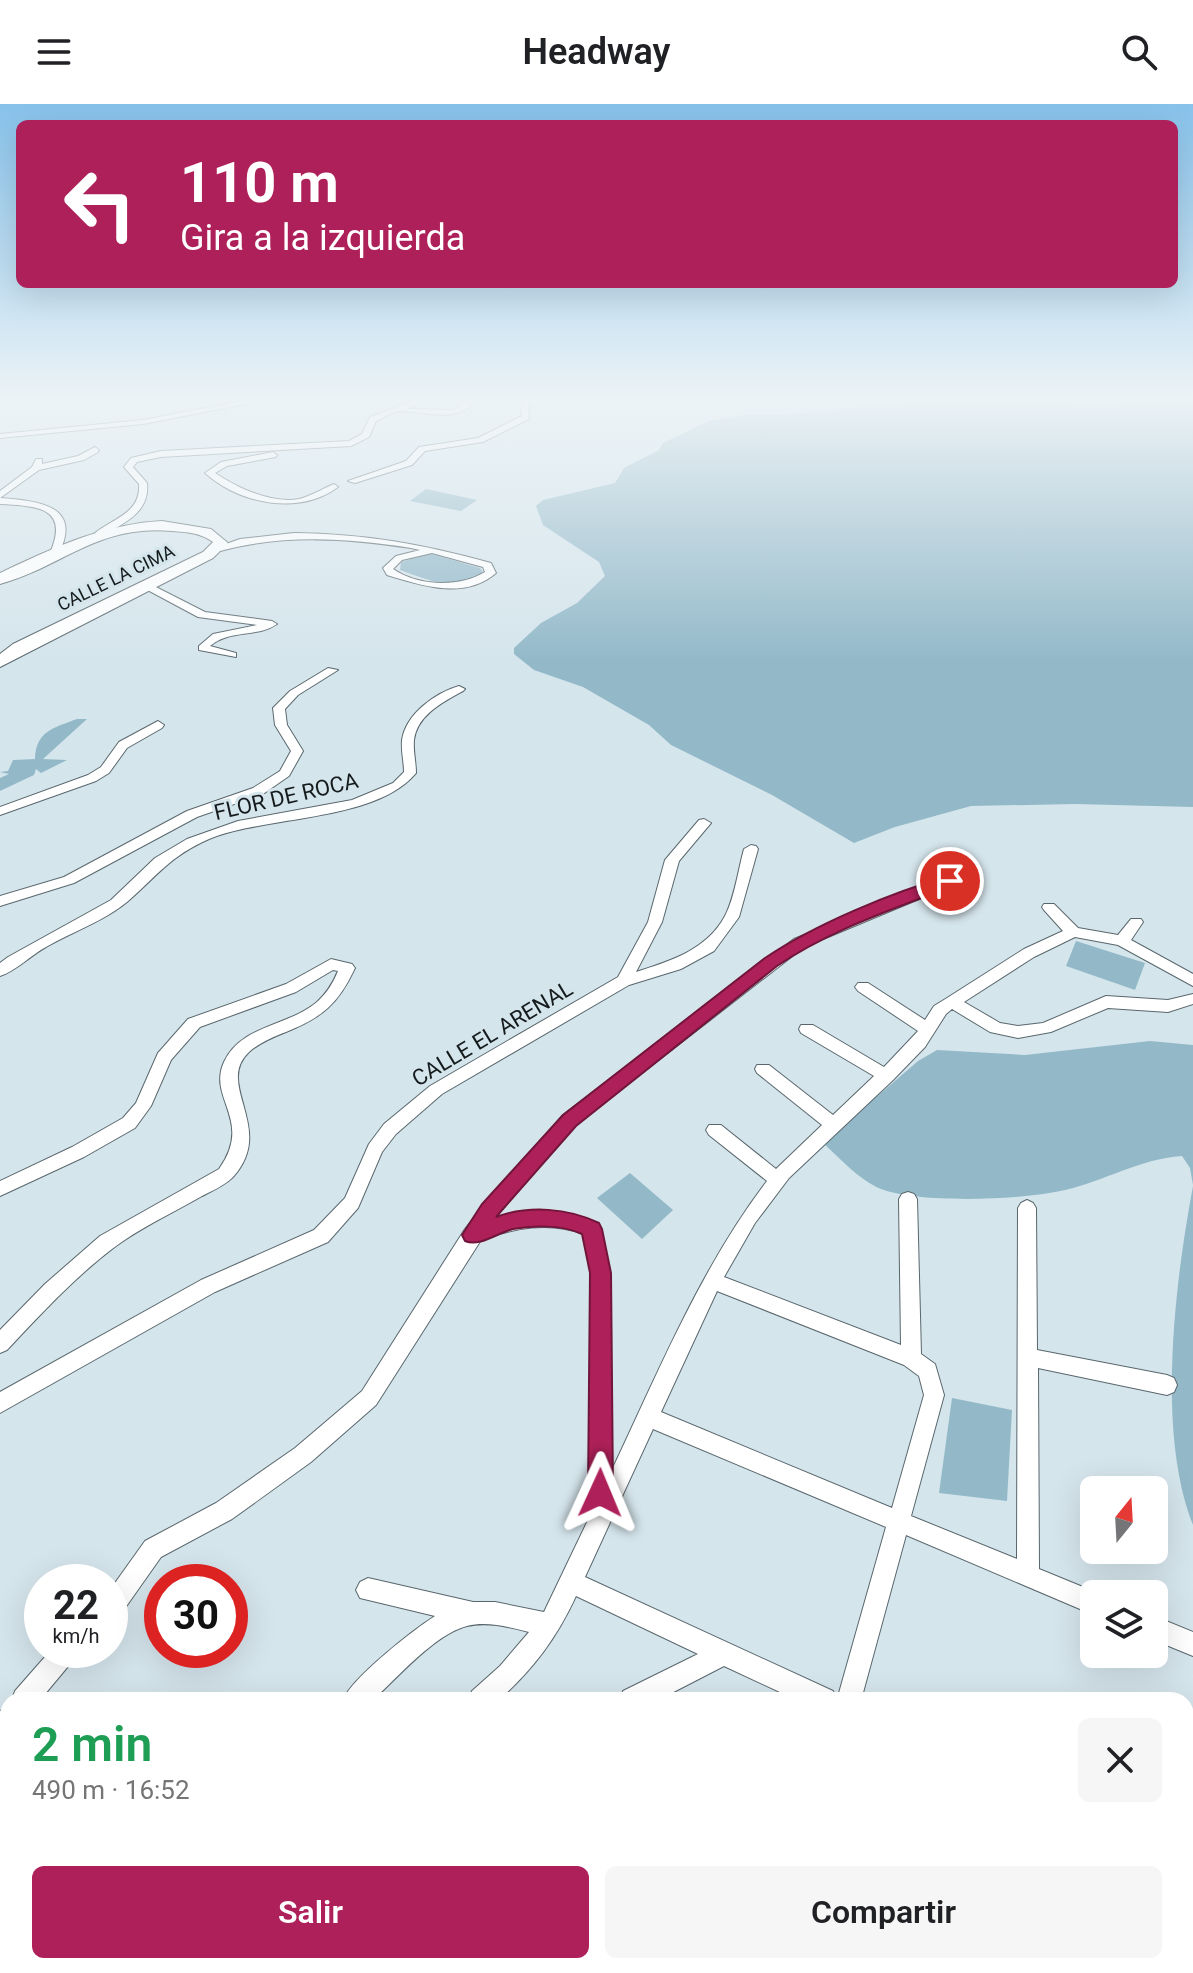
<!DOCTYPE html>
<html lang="es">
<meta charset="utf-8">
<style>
body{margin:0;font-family:Roboto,sans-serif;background:#f6f6f6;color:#202124;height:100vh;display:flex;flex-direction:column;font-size:30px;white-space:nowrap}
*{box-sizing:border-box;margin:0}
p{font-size:26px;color:#757577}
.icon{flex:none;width:44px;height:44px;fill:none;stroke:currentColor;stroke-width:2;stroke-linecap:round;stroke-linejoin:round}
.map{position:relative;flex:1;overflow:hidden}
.sheet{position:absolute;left:0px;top:1588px;width:1194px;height:282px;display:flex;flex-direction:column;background:#fff;border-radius:24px 24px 0 0;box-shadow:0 8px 32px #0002}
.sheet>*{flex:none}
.hud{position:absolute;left:16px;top:16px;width:1162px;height:168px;border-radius:12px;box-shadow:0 8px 32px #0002;background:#ae2059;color:#fff;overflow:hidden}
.needle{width:52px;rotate:18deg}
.fabs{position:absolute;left:1080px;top:1372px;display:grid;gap:16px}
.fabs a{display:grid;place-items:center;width:88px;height:88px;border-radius:12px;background:#fff;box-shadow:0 8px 32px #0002;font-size:40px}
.speed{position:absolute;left:24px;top:1460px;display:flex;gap:16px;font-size:40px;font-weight:700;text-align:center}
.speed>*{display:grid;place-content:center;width:104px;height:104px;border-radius:50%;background:#fff;box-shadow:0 8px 32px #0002;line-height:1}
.speed small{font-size:20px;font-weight:400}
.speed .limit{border:12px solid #d22;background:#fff;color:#111}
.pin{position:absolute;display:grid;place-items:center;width:68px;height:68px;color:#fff;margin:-34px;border:4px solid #fff;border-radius:50%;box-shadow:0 2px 8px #0007}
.me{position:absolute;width:88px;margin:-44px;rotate:1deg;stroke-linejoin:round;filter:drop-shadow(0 0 6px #0008)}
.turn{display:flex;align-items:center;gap:28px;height:168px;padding:0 32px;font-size:36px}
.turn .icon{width:104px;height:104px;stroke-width:2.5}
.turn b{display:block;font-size:56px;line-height:68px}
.round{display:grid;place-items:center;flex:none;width:84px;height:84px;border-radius:12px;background:#f6f6f6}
.overview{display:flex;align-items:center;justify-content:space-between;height:136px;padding:0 32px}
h1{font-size:48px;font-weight:600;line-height:60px;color:#1e9e55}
.cta{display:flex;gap:16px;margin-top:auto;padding:16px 32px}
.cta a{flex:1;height:92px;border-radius:12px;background:#ae2059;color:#fff;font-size:32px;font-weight:600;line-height:92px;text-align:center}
.cta a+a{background:#f6f6f6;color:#202124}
header{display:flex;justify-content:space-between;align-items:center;height:104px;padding:0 32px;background:#fff;font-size:36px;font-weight:600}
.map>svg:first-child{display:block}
</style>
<header><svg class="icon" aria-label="menu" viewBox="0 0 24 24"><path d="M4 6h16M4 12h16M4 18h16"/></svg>Headway<svg class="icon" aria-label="search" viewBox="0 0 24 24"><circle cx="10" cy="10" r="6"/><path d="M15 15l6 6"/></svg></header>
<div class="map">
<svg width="1193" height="1869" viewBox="0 0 1193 1869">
<rect width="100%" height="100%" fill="#d5e5ec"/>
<g fill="#93b9c9">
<path d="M945,295h104l35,6 109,-6v408l-118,-3 -104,2 -76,21 -41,16 -82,-48 -101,-50 -22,-20 -66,-38 -49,-17 -20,-16v-6l27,-25 36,-20 28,-27 -6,-14 -56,-37 -7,-19 7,-6 72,-17 9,-15 35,-18 4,-7 46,-22 34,-6h39z"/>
<path d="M426,385l51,11 -16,11 -51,-10z"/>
<path d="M429,449l51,15 3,4c-21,23 -58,7 -83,-2l1,-8z"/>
<path d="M77,615h10l-44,40 24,1 -26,13 -5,-4 -2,6 -34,16v-13l9,-4 -9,-2 8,-1 5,-11 22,-1c1,-28 18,-31 42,-40z"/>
<path d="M1076,837l69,22 -10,27 -69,-24z"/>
<path d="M1150,937l43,4v140l-3,-17 -8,-12c-43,3 -77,25 -117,34 -42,10 -144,14 -184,-1 -22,-9 -40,-30 -58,-46l95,-82 19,-11 88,5z"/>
<path d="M630,1069l43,37 -31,29 -45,-41z"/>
<path d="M1193,1082v339c-37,-92 -18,-243 0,-339z"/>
<path d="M952,1294l60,12 -5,91 -68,-8z"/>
</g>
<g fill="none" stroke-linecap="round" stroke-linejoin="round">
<defs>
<g id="street">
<path d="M253,295h18l-128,25 -143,14v-4l143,-14z"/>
<path d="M417,295h12l-22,10 45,1 18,-11h8c-21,26 -51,12 -78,12 -6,0 -17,7 -24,10l-7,16 -18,9 -190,11 -24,5 -4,5 14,16c3,29 -22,40 -44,52l-8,-2c19,-15 46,-20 44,-49l-15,-17 7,-9 30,-7 188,-10 13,-7 8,-17z"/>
<path d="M524,295h8l-4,5 1,15 -46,23 -58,9 -13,14 -57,18 -7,-2 58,-20 13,-14 59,-9 44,-22 -2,-12z"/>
<path d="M95,343l4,3 -1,2 -14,8 -45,10 -39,28v-7l32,-24 4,-8h6v5l36,-8z"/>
<path d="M273,348l4,3 -1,2 -49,9 -12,7c23,15 56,31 84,26 12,-3 23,-10 35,-15l4,3c-39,29 -98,17 -133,-14l16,-11z"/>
<path d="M0,394c38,3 84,7 58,57l-8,-2c20,-46 -13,-47 -50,-49z"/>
<path d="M294,429c72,1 128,11 197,30l5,10c-31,27 -73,13 -109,2l-4,-7 13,-12 24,-6 -9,-2c-64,-10 -128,-14 -191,3l-5,-3 25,-9zM432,449l51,14 2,5c-26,16 -67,14 -92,-3l9,-9z"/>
<path d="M146,478l59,30 67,9 5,3c-20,14 -47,5 -67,22l26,7v4l-37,-7v-4l14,-12 44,-9 -59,-8 -56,-30 -1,-2z"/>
<path d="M328,564l10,2 -40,25 -13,14 2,16 16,26 -14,25 -26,18 -66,23 -123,66 -74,23v-10l64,-19 123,-66 66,-23 27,-17 11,-20 -16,-26 -2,-17 17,-17z"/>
<path d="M459,582l6,3 -2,2c-20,11 -46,24 -49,49 -1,11 2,22 2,33 -41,49 -147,42 -207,66 -39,17 -52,37 -82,63 -23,19 -55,30 -81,45 -15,8 -30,24 -46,29v-13l8,-6 103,-57 44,-42 32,-19 51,-18 114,-21 41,-17 11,-11c0,-10 -3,-21 -2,-32 4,-26 33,-47 57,-54z"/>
<path d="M158,617l6,4 -2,3 -35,20 -18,25 -13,8 -96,34v-8l88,-32 13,-8 18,-25z"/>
<path d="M704,715l7,4 -32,38 -17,61 -26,50c34,-11 71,-22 89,-56 10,-19 13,-46 19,-67l7,-4 5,1 2,3 -19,68 -25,34 -33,18 -52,16 -187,109 -46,40 -14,18 -24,56 -30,34 -113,50 -215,121v-21l201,-112 113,-50 31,-32 24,-54 15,-20 46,-38 188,-109 30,-55 17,-62 34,-40z"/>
<path d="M950,773l7,4 -2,3 -151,63 -229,178 -82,95c37,-11 69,-10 105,4l2,5 9,44 2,199c47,-99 89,-203 156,-291l-58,-46 -3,-5 3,-5h12l55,44 46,-44 -65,-52 -2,-4 2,-4h12l64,50 41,-39 -73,-43 -2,-4 2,-4h12l71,42 34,-36 -60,-40 -3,-4 3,-4h10l57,37 9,-14 13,-8 77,-49 39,-18 -19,-21 -2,-3 2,-3h10l24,24 40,7 13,-16h10l2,3 -12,18 62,34v12l-75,-41 -43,-8 -41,20 -70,45 36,21 18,3 25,-3 63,-27 62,4 25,-6v10l-25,8 -60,-4 -57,24 -33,6 -28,-6 -38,-23 -6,5 -21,33 -32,33 -104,98 -34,45 -31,54 177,68 -2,-146 3,-5 6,-2 6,2 3,5 4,155 14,10 9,31 -33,121 106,43 1,-351 3,-5 6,-3 6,3 3,5 1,142 130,25 7,3 3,7 -3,7 -7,3 -129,-27 1,201 61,25h-6v21l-188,-80 -45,165h-24l49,-173 -233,-98 -68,148 248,114 3,9h-39l-73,-34 -66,34h-38l3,-9 75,-37 -122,-58c-20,43 -42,72 -77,104h-30l3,-9 28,-25 29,-34c-20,-5 -42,-11 -62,-6 -32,8 -70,52 -94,74h-30c9,-22 70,-70 92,-84l-75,-18 -4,-8 4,-8 8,-4 105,24h22l49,10 45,-94 2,-245 -8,-39c-34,-13 -69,-6 -102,6l-105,165 -65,57 -79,57 -71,38 -43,61 -8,4v-32l35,-49 71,-38 79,-55 67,-57 103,-162 19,-24 79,-90 231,-176zM717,1187l187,74 15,11 5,19 -32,113 -231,-96z"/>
<path d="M331,855l21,5 3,4c-17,36 -32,49 -69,64 -13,5 -27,11 -37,20 -35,33 28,76 -16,125 -8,8 -21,14 -31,19 -29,17 -63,32 -90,53 -38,29 -72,66 -105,101l-7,3v-23l45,-46 55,-48 119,-67c35,-49 -12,-70 5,-107 17,-37 65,-36 93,-60 10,-9 16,-19 21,-31l-5,-1 -37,22 -96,35 -29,33 -20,46 -16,22 -51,29 -84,39v-15l72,-34 51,-29 13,-15 22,-50 30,-34 98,-35z"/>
<path d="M1154,1512l39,16v24l-39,-16z"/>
<path d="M51,1546h28l-4,8 -35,42h-28l3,-9z"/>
<path d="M8,1604v31l-8,3v-31z"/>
<path d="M1186,1754l7,3v26l-7,-3z"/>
<path d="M8,1857v5h30l-3,7h-34z"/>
<path d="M134,1862h34l-3,7h-34z"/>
<path d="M372,1862h37l-3,7h-37z"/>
<path d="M761,1862h28l-1,7h-28z"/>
<path d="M809,1862h38l3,7h-38z"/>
</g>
<path id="secondary" d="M162,417l49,8 17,14 -15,15 -213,109v-13l13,-10 190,-92 10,-10c-12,-9 -26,-10 -41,-11 -74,-7 -110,36 -172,53v-11c53,-25 103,-49 162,-52z"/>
</defs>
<use href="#street" stroke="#59676d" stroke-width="2"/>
<use href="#secondary" stroke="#59676d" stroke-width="2"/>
<use href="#street" fill="#fff" fill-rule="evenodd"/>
<use href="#secondary" fill="#fff" fill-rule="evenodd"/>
</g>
<linearGradient id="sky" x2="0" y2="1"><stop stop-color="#87c2eb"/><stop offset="0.53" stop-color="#ecf3f6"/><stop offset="1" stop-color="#ecf3f6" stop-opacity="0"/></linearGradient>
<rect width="1193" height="557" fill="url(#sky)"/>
<path fill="#ae2059" stroke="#71153a" stroke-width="2" d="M950,772l5,2v7c-60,24 -124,44 -178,81l-201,160 -80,91c33,-12 72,-9 103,6l3,6 9,44 2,220 -4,9 -9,3 -9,-3 -3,-9 2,-220 -8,-39c-19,-9 -49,-9 -69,-5 -16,4 -33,18 -48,12l-3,-6 20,-31 81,-89 202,-157c49,-33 127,-66 185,-82z"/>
<g text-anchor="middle" stroke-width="6" stroke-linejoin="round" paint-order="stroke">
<g font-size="18" fill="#151b1d" stroke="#d5e5ec">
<text transform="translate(116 474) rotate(-26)" y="6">CALLE LA CIMA</text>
</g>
<g font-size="22" fill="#151b1d" stroke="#d5e5ec">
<text transform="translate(286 692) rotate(-13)" y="8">FLOR DE ROCA</text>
<text transform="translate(492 929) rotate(-31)" y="8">CALLE EL ARENAL</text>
</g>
</g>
</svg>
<div class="fabs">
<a><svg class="needle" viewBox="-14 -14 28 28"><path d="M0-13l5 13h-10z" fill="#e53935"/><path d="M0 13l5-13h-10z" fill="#757577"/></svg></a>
<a><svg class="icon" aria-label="layers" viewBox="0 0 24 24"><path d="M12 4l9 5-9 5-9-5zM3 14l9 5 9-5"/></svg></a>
</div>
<div class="speed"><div>22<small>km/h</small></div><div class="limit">30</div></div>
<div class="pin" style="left:950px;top:777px;background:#d93025"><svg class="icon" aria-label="arrive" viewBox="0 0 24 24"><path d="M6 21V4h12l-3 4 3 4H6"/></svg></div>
<svg class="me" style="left:600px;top:1389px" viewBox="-20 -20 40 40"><path d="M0-17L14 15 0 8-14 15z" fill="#ae2059" stroke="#fff" stroke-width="4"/></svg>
<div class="hud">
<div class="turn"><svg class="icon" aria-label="left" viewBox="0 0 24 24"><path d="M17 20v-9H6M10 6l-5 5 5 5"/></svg><div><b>110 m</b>Gira a la izquierda</div></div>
</div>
<section class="sheet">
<div class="overview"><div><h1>2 min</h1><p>490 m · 16:52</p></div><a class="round"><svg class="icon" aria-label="close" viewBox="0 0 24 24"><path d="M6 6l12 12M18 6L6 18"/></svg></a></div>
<div class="cta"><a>Salir</a><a>Compartir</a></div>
</section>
</div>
